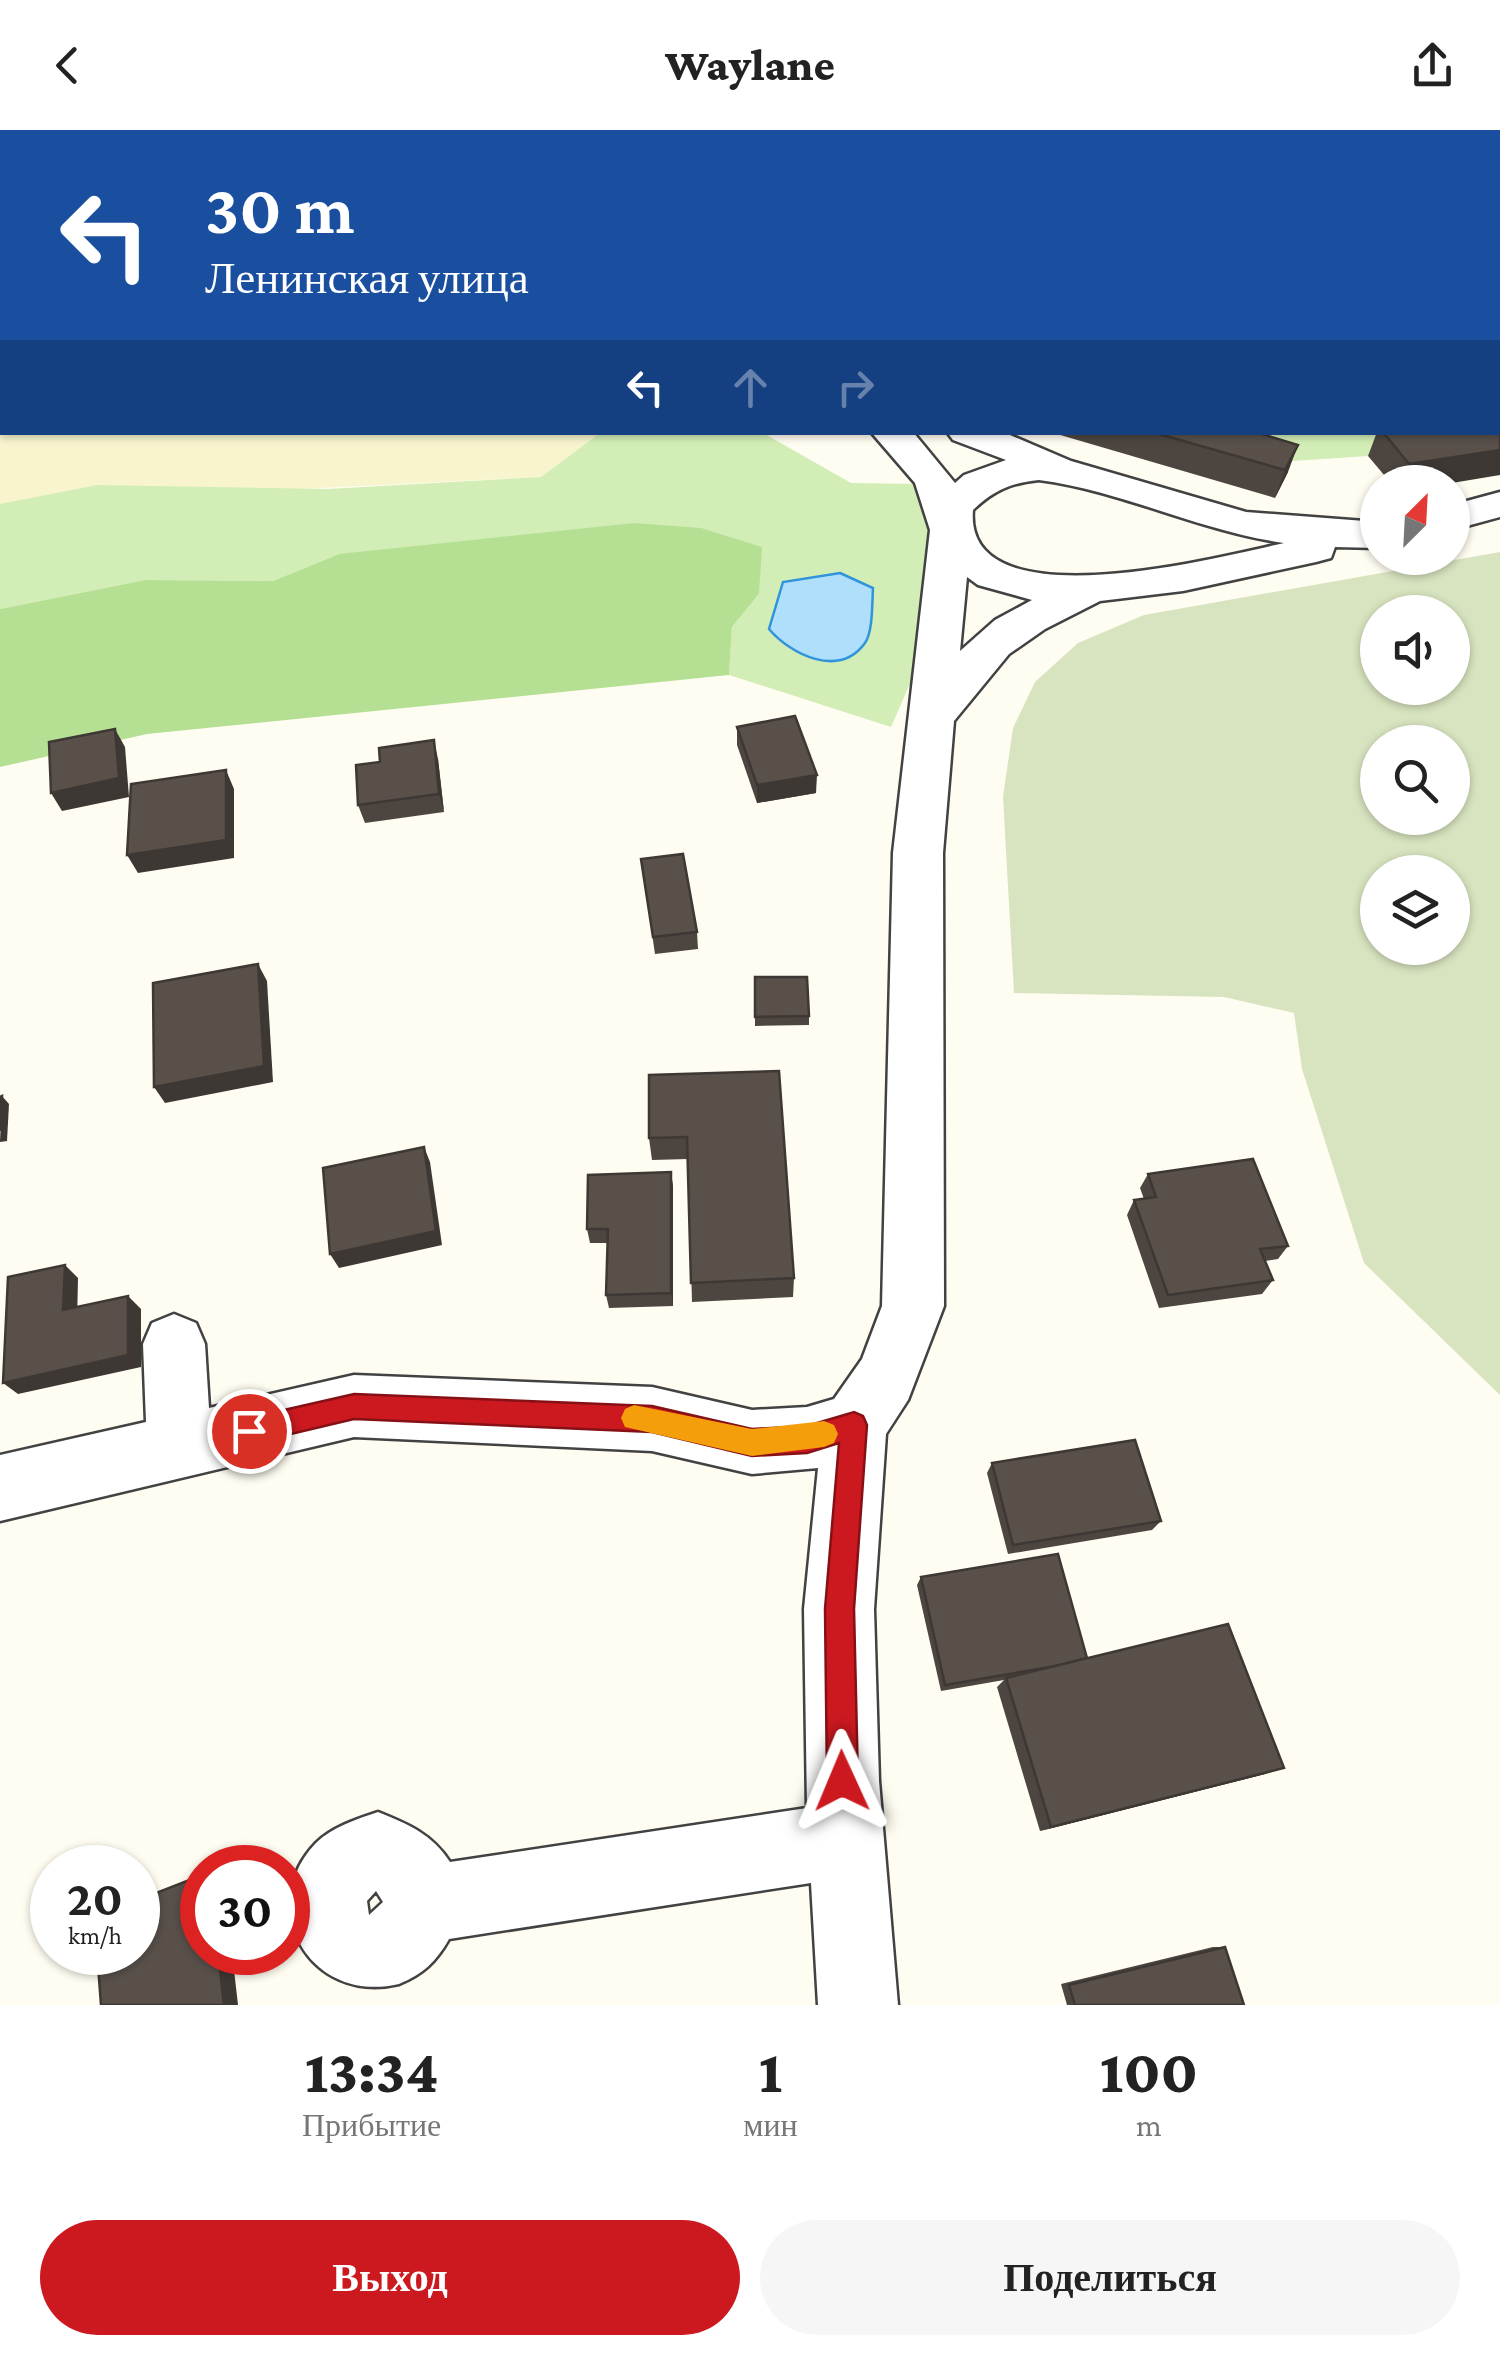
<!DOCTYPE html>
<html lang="ru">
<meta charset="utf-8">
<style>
body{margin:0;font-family:"Crimson Pro",serif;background:#f6f6f6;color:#222;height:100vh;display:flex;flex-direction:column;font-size:38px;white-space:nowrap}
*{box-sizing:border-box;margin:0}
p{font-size:32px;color:#767676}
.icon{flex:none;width:55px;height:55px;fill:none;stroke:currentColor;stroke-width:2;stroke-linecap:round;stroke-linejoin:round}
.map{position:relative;height:1875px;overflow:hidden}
.side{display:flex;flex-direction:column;background:#fff;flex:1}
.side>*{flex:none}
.guide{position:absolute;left:0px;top:0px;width:1500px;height:305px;box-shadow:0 2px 8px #0004;background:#1a4fa0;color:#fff;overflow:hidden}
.needle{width:65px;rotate:24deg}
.buttons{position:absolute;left:1360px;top:335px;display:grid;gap:20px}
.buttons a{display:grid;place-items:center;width:110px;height:110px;border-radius:50%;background:#fff;box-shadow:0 2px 8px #0004;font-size:50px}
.speed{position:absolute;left:30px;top:1715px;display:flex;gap:20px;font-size:50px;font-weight:700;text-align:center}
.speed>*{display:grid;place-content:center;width:130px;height:130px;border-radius:50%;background:#fff;box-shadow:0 2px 8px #0004;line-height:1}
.speed small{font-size:25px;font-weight:400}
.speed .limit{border:15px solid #d22;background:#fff;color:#111}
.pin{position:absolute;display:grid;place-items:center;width:85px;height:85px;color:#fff;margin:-42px;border:5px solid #fff;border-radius:50%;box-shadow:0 2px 10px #0007}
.me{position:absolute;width:110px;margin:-55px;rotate:359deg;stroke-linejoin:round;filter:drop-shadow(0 0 8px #0008)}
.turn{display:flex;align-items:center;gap:35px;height:210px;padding:0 40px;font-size:45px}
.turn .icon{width:130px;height:130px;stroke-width:2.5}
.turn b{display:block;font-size:70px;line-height:85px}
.lanes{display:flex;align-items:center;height:95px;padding:0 40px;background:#0003;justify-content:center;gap:50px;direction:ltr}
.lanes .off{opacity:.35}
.eta{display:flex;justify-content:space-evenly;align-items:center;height:170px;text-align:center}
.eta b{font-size:60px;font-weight:800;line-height:70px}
.primary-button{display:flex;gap:20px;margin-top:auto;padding:20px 40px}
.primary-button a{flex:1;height:115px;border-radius:60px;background:#cc1920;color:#fff;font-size:40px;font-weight:800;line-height:115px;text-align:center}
.primary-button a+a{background:#f6f6f6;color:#222}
header{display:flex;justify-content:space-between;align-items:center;height:130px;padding:0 40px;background:#fff;font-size:45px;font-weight:800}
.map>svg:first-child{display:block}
</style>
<header><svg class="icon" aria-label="back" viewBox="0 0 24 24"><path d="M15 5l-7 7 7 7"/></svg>Waylane<svg class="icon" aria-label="share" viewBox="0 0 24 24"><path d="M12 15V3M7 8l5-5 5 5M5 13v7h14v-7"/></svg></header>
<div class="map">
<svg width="1500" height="1875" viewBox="0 0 1500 1875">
<rect width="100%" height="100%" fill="#fffcf1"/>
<path fill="#f8f5ce" d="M0,97l2,205 598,1 -59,44 -541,27z"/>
<g fill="#d2eeb6" fill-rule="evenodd">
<path d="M586,0h562l7,2h-560z"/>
<path d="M1272,0h228v305l-132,21 -75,5 -102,-28 307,-1v-300h-244z"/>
<path d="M600,303h163l88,50 65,1 17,52 -6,109 -36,82 -162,-52 3,-48 27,-33 -420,-40 -66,27 -128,-1 -145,29v-105l97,-19 231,4 213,-12zM840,443l33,15 -6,52z"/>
</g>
<path fill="#b5e094" d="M634,393l67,5 61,19 -3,47 -27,33 -3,48 -582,59 -147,33v-158l145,-29 128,1 66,-27z"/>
<path fill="#d8e4bf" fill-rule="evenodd" d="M1500,422v843l-136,-132 -62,-194 -8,-56 -70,-16 -210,-4 -11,-196 10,-69 22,-46 43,-39 66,-28zM1378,482h74v76h-74zM1378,612h74v76h-74zM1378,742h74v76h-74z"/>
<path fill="#b0dffc" stroke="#3094da" stroke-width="2.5" d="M840,443l33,15c-1,16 0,43 -8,55 -26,36 -75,11 -96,-14l14,-47z"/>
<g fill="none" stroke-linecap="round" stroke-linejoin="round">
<defs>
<g id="minor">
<path d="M67,0h32l1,2h-31z"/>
<path d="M386,0h37l1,2h-36z"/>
<rect x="0" y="38" width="2" height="18"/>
<path d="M871,302h42l42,51 9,-8 42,-15 -53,-20 -6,-8h56l68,29 175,51 132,10v26l-43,-1 -4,11 -15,4 -133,29 -83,10 -55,28 -36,25 -55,67 -11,132 1,453 -36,94 -22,34 -12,175 5,172 19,224h-80l-7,-122 -362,56c-13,23 -26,35 -50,45 -90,21 -144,-78 -83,-141 16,-16 41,-24 62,-31 30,12 54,22 72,50l357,-54 -3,-199 14,-141 -66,6 -100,-23 -298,-14 -354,84v-66l146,-33 -3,-78 9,-21 22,-9 22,9 9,21 4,64 145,-33 298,12 100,23 55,-3 27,-8 28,-40 20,-53 11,-453 37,-323 -15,-47zM1039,350c84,11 160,51 245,63 -61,13 -321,82 -311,-33 21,-20 37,-27 66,-30zM967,447l11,8 54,15 -37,20 -35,31zM376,1761l7,11 -14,13 -2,-14z"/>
<path d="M1500,362v25l-48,13v-25z"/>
</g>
</defs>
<use href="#minor" stroke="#424242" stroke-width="5"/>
<use href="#minor" fill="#fff" fill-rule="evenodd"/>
</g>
<g fill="#4d4540">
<path d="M1050,302h205l33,40 -13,26z"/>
<path d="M1377,302h121l-46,51 -62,-1 -22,-26z"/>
<path d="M737,597l79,66 -59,10 -20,-58z"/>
<path d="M438,629l6,53 -79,11 -7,-18z"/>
<path d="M641,729l56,73 1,17 -43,5z"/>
<path d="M755,847l54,39v9l-54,1z"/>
<path d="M649,945l145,203 -1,19 -101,5 -4,-143 -36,1 -3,-22z"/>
<path d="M671,1042l2,15v119l-64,2 -3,-13 2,-52h-18l-3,-14z"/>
<path d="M1148,1044l140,72 -10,13 -13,2 8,19 -11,14 -103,14 -32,-93 7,-15 10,-1 -4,-11z"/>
<path d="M992,1333l169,58 -9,9 -144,24 -21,-81z"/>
<path d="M921,1447l166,81 178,116 -225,57 -43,-144 7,-7 -63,11 -24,-106z"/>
<path d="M1213,1817h12l19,58h-177l-6,-21z"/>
</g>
<g fill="#3e3834">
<path d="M1298,315l-10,27 -13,26 10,-28z"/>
<path d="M1500,320v25l-48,8 -51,-1 8,-18z"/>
<path d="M115,599l10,18 4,50 -67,14 -11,-18z"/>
<path d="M434,610l4,19 6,53 -5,-18z"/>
<path d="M226,640l8,19v69l-96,15 -11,-18z"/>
<path d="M817,645l-1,18 -59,10v-18z"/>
<path d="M258,834l9,17 6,101 -108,21 -11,-16z"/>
<path d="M2,966l7,8 -2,37 -7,1z"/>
<path d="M424,1017l6,15 12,83 -103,23 -9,-14z"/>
<path d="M671,1042l2,15v119l-2,-13z"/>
<path d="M65,1135l13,13 -1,45 -14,-13z"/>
<path d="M128,1166l13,13v58l-123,27 -15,-11z"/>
<path d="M1284,1638l-19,6 -225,57 11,-4z"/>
<path d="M218,1822h14l6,53h-14z"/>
</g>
<g fill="#59504a" stroke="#3e3834" stroke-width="2.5">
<path d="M1500,280v40l-91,14 -26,-32h115v-21z"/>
<path d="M1152,302h103l43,13 -13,25z"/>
<path d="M795,586l22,59 -60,10 -20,-58z"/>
<path d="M115,599l4,49 -68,15 -2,-51z"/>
<path d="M434,610l5,54 -81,11 -2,-40 24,-3 -1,-14z"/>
<path d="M226,640v70l-99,15 4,-71z"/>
<path d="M683,724l14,78 -44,5 -12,-78z"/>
<path d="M258,834l6,102 -110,21 -1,-104z"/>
<path d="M755,847h52l2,39 -54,1z"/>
<path d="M779,941l15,207 -103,5 -4,-146 -38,1v-63z"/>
<path d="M2,966l-2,35v-34z"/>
<path d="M424,1017l12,84 -106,23 -7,-86z"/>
<path d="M1253,1029l35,87 -28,3 13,31 -105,15 -34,-95 22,-3 -8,-23z"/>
<path d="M671,1042v121l-65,2 2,-66h-21l1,-54z"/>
<path d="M65,1135l-2,45 65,-14v59l-125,28 5,-106z"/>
<path d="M1135,1310l26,81 -148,24 -21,-82z"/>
<path d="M1058,1424l29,104 -26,7 -116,20 -24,-108z"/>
<path d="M1228,1494l56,144 -233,59 -45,-149z"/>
<path d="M202,1745v77h16l6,53h-123l-4,-53h41v-52z"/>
<path d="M1225,1817l19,58h-169l-6,-20z"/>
</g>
<path fill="#cc1920" stroke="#851015" stroke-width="2.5" d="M354,1264l298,12 100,23 55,-3 47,-14 9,4 4,9 -13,184 4,172 -5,11 -11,4 -11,-4 -4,-11 -2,-172 14,-166 -32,10 -55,3 -100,-24 -298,-13 -105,25 -9,-4 -4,-9 4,-10 9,-3z"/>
<path fill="#f59e0b" d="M634,1275l118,24 72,-8 10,4 4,9 -4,9 -10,4 -72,9 -127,-29 -4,-9 4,-9z"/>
</svg>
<div class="buttons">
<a><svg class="needle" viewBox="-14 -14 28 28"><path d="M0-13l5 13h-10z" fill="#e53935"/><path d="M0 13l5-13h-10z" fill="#767676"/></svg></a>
<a><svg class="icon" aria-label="sound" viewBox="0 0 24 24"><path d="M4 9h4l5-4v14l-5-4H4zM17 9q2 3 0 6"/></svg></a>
<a><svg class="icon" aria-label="search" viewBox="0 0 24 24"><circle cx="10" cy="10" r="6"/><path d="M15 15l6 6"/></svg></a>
<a><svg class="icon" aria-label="layers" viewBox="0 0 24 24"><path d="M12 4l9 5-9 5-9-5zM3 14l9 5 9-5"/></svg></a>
</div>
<div class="speed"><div>20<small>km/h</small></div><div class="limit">30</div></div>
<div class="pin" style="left:249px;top:1301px;background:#d93025"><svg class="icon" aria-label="arrive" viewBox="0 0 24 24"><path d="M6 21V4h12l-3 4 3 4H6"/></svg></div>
<svg class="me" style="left:842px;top:1651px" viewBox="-20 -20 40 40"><path d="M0-17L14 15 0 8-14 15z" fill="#cc1920" stroke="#fff" stroke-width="4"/></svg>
<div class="guide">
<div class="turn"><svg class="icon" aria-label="left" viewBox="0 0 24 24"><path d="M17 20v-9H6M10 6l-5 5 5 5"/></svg><div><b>30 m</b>Ленинская улица</div></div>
<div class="lanes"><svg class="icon" aria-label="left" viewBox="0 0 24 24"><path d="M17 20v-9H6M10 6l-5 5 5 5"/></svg><svg class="icon off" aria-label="ahead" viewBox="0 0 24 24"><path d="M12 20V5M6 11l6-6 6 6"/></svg><svg class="icon off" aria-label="right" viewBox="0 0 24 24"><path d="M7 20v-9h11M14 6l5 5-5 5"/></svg></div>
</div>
</div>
<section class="side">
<div class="eta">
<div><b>13:34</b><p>Прибытие</p></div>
<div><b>1</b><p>мин</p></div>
<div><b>100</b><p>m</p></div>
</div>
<div class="primary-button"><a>Выход</a><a>Поделиться</a></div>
</section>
